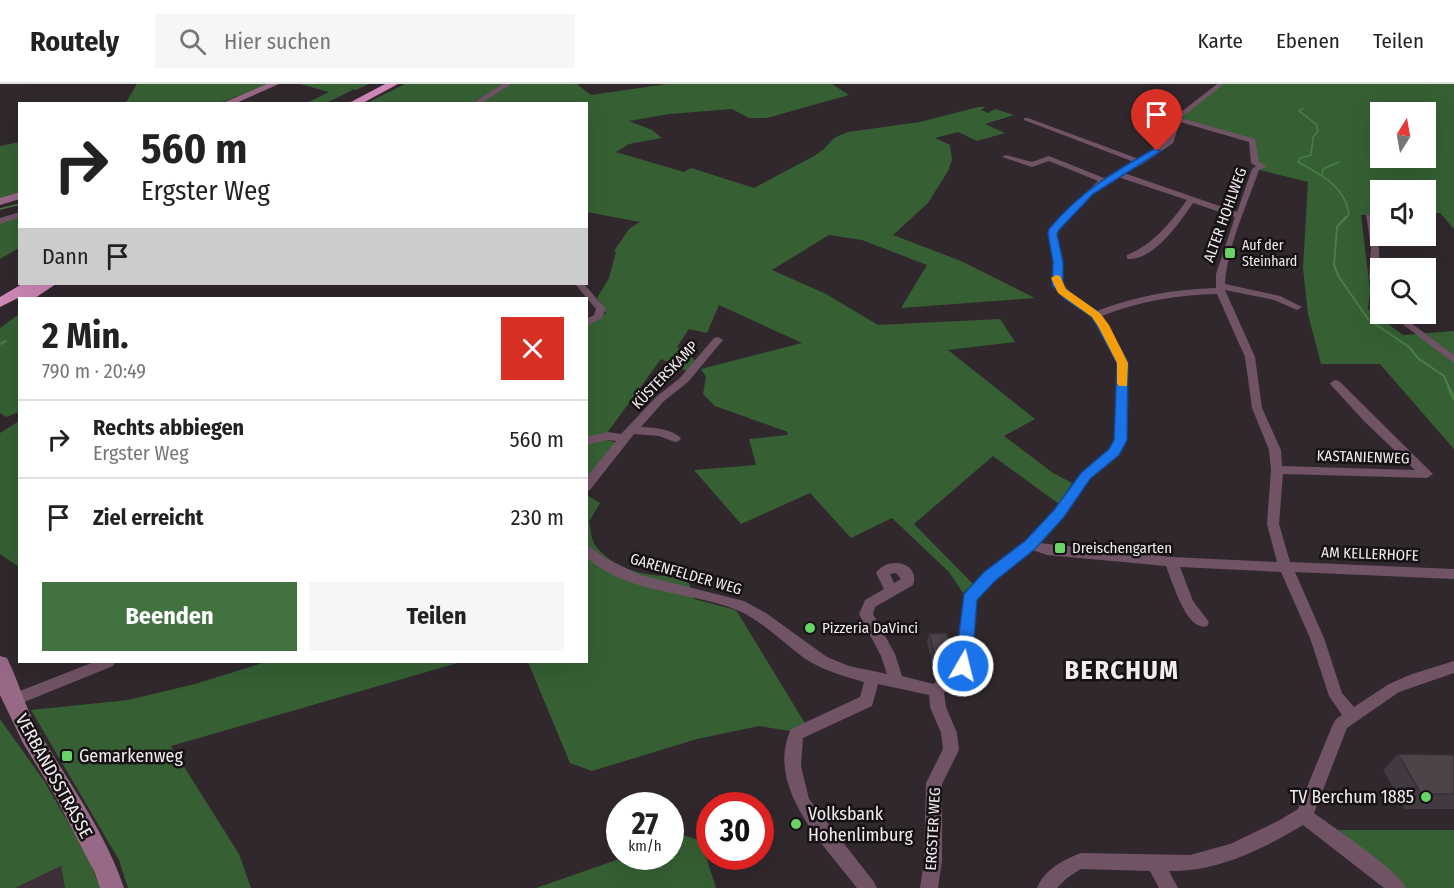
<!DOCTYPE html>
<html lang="de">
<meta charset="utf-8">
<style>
body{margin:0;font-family:"Fira Sans Condensed",sans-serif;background:#f6f6f6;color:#222;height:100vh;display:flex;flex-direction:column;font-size:22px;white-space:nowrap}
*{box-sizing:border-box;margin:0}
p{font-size:20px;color:#767676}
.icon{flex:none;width:33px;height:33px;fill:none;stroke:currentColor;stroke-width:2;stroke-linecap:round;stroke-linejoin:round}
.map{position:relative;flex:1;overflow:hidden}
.side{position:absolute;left:18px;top:213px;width:570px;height:366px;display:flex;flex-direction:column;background:#fff;border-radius:0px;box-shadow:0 6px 24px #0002}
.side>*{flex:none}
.top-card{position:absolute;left:18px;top:18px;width:570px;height:183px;border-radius:0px;box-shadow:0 6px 24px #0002;background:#fff;color:#222;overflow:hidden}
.needle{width:39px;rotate:11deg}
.controls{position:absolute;left:1370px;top:18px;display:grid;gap:12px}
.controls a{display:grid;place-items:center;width:66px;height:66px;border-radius:0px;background:#fff;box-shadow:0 6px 24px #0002;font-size:30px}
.speed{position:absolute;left:606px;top:708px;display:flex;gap:12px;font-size:30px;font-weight:700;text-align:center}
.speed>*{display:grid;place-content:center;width:78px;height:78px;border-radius:50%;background:#fff;box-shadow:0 6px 24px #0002;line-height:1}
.speed small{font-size:15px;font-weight:400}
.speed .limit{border:9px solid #d22;background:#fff;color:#111}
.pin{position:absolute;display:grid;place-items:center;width:51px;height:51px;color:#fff;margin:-62px -26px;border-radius:50% 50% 50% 0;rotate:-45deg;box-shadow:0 0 6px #0007}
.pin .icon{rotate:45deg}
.me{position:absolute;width:66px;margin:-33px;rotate:8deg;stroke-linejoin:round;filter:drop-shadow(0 0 4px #0008)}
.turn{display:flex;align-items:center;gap:21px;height:126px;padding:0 24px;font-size:27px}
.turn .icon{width:78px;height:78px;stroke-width:2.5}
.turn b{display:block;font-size:42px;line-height:51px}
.then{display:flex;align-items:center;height:57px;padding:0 24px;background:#0003;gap:12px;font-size:22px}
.round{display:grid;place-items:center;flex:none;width:63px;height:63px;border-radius:0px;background:#f6f6f6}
.headline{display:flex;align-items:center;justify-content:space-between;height:102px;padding:0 24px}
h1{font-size:36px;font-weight:700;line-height:45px}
.cta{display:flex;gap:12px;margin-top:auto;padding:12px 24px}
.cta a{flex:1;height:69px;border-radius:0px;background:#427240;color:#fff;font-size:24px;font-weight:700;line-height:69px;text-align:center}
.cta a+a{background:#f6f6f6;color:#222}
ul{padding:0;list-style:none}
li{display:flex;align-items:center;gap:18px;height:78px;padding:0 24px;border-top:2px solid #e0e0e0}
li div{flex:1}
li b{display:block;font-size:22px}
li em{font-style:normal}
header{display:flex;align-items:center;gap:36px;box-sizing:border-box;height:84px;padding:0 30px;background:#fff;border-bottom:2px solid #e0e0e0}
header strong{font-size:28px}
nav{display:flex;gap:33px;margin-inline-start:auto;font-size:21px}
.search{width:420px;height:54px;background:#f6f6f6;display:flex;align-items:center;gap:15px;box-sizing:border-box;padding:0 21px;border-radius:0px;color:#767676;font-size:22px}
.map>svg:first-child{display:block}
</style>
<header>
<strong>Routely</strong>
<div class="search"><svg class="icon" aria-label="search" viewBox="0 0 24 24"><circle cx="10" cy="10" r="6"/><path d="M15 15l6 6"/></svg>Hier suchen</div>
<nav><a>Karte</a><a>Ebenen</a><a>Teilen</a></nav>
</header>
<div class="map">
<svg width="1454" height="804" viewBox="0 0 1454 804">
<rect width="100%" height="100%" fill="#30282d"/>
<path fill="#3d2e38" d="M61,782l4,22h-50z"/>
<g fill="#366034" fill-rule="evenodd">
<path d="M137,0h133l-51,19 -94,1z"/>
<path d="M300,0h69l-13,6 -10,-2 7,2 -27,13 -21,1 24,-12z"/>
<path d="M405,0h100l-33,19 -107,1z"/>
<path d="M509,0h68l14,11 76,-11h165l17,11 -82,23h-18l-17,-9 -63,5 -40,7 23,9 10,8 -33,6 -13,8 68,20 7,-4 63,20 60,-32 9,-6 11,-12 14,-6 72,-10 58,-15h7l-4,3 7,3 7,-4 19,6 -29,9 20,9 -28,8 -19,-9 -23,6 15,7 2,15 -4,11 -20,32 -35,32 68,26 74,37 -134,10 26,-43 -65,-25 -33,-5 -57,35 54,24 52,31 122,-6 15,23 -67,8 87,69 -31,17 49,37 19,10 -13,21 -66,-48 -79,68 59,60 -10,9 -14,-21 -57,-54 -41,20 -41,-45 -69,31 -47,-54 62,-5 -7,-26 38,-4 1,-3 -73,-26 -12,-12 3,-17 -5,-8 101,-26 -83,-38 -12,28 -18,-4 -12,18 11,6 7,8 -8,10 -26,-12 -54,74 -20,7v-115l19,-12 -9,-15 12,-20 7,-26 -2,-1 15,-22 11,-7 -53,-10 -1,-108h-109z"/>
<path d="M1221,0h233v145l-14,-16h-15v-23h-45v24l-19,1 9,75 -2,19 35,26 51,-4v118l-74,-85h-59l-13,-50 -5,-46 5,-86 -52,-13 6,-2 -7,-4 -3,-22 -75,-22zM1380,28h45v46h-45z"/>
<path d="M19,58v50l-19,7v-53z"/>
<path d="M19,131v33l-19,11v-37z"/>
<path d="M19,230v98l-13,5 -6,-4v-85z"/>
<path d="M19,337v146l-19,-13v-121z"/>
<path d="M603,355l15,4 -31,40v-40z"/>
<path d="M587,411l13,8 -11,19c2,7 2,17 6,23 20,27 61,35 91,29l8,25 42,11 70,115 -16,6 -31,-5 -62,13 -105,32 -22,-8 -42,-101h58z"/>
<path d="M266,578h195l-290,84 68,108 12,34h-123l-9,-28 -88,-150 97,-10 67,-16z"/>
<path d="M0,635l44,62 42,72 15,35h-36l-4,-22 -46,22h-15z"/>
<path d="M1338,746h116v58h-51z"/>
<path d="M671,747l30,10 15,47h-180l89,-31 45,-1z"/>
</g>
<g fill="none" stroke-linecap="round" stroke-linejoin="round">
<g stroke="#488046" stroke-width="1.5">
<path d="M1303,24l-4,3 17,13 2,7 -5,6 -2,18 -11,3 -2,4c23,13 47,24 51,52l-4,5"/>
<path d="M1322,91l1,-6 16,-7"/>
<path d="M0,125l20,-5"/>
</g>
<g stroke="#488046" stroke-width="2">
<path d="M1346,133l-9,10 -3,38 5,12 29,42 41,28 10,12 25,17 6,14"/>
<path d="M0,260l6,-3"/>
</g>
<path stroke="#488046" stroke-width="3" d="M1449,304l5,11"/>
<g fill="#715366" fill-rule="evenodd">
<path d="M503,0h8l-31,20h-9z"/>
<path d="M1217,0h7l-43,34 74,21 4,23 8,4 -8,4c-12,35 -32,77 -34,114l55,12 22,11 -5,3 -23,-10 -49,-10 30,67 7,51 19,42 1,16 133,4 -50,-48 -34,-37 -1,-2 5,-3 4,1 94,93 -6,4 -144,-4 -4,50 11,38 164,7v10l-159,-7 29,66 18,55 12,14 35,-23 23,-10 42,-13v12l-55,19 -52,36 -33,85c19,14 85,58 92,75h-22l-81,-63c-40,24 -86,47 -134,46l9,17h-19l-9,-17 -69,-2 -14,9 -10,10h-20c8,-19 26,-28 44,-35l109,2 40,-11 48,-23 20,-12 35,-85 3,-5 6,-4 -13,-19 -19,-58 -29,-66 -101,-5 13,34 16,21 -2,4c-20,7 -35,-45 -41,-60l-119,-11 -15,-5 -38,30 -17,20 -7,66 -8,12 -18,15 2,14 11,26 2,17 -17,34v77l-4,27h-18l4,-27 2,-78 17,-34 -2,-16 -11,-26 -1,-12 -51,-11 -6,22 -69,32 -2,28 8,33 65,83 3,6h-20c-32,-42 -93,-101 -66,-159l69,-32 4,-15c-21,-6 -42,-12 -60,-24 -22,-16 -41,-37 -67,-48 -49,-20 -109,-15 -151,-53v-13l19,14 35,17 104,26 22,12 61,44 22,9 38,8 -6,-18 -22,-42 6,-14 19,-11 -8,-16c12,-18 45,-10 37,12l-38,22 -2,7 22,40 7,22 31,8 23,-19 9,-71 19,-22 41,-30 30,-32 27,-37 28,-24 5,-9 3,-70 -4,-16 -22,-37 -26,-18 -13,-14 1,-23 -6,-28 3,-7 47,-46 -49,-20 -17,6 -30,-10 4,-2 26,7 17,-6 55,22 30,-16 -110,-42v-2h4l111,41 28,-19 9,-24zM1180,38l69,20 2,21 5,3 -4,3 -15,43 -113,-39 19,-9 30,-21zM1118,93l69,23c-17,23 -33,44 -60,55v4c27,2 53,-37 66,-56l42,14 -19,57v14c-41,1 -81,8 -119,23l-25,-16 -9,-11 -1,-22 -6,-28 2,-4 35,-36zM1217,210l28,63 7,51 17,42 2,20 -4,54 10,38 -106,-5 -132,-14 24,-27 27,-37 28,-24 9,-15 1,-70 -4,-16 -22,-38c37,-15 75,-21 115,-22zM896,489l5,6 -7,4 -4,-9z"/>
<path d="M20,128v5l-20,7v-6z"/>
<path d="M1366,130l7,2 6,32 1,45 -3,-1 -8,-14 2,-30z"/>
<path d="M575,200h9l20,23 2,2 -5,10 -15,7v-7l8,-4 2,-6z"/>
<path d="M1389,230h10l55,41v8z"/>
<path d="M718,253l5,3 -35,42 -24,19 -23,26c14,1 29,1 40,11l-2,3 -4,1 -16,-6 -25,-2 -44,56 -4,1v-13l30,-37 -8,-1 -22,5v-8l22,-5 13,2 35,-37 24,-19 34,-40z"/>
<path d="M94,578h21l-2,4 -101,41 -5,-1 -2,-5 2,-5z"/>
</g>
<g fill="#986987" fill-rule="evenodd">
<path d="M267,0h12l-45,20h-14z"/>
<path d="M20,108v7l-20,6v-7z"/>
<path d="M0,572l7,2c12,24 18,49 31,72 30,52 67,101 86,158h-24l-5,-15 -41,-79 -31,-51 -23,-48z"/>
</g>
<g fill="#d189b8" fill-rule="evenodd">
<path d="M385,0h13l-37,20h-14z"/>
<path d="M22,200h16l-1,1 19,-1 -21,14 -15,1v-2l-20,10v-10z"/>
</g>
</g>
<g fill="#423a40">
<path d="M929,550l21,11 -2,8h-1l-2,10h-13l-5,-21z"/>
<path d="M1398,670l56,1v54h-49l-22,-39z"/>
</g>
<g fill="#4d444a" stroke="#363034" stroke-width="1.5">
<path d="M947,549l3,12h-5l2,10h-12l-6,-21z"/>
<path d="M1398,670l56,1v39h-33z"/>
</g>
<path fill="#1a73e8" stroke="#114b97" stroke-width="1.5" d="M1154,65l7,2 -68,43 -34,36 -2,4 6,28v23l9,10 28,18 28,50 -1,77 -8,15 -29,24 -26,38 -29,32 -40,32 -18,19 -5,66 -3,5 -6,2 -6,-2 -2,-5 9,-72 20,-22 41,-31 29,-31 27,-37 28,-24 5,-9 3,-77 -25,-46 -27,-18 -13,-14 1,-23 -5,-28 1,-5c32,-38 63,-56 105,-80z"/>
<path fill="#f59e0b" d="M1056,191l4,1 6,13 34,24 9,12 19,38 -1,23h-8l-2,-3v-20l-19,-37 -6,-9 -34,-24 -7,-15z"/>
<g fill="#68d465" stroke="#161214" stroke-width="2">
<rect x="1224" y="163" width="12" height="12" rx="3"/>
<rect x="1054" y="458" width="12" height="12" rx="3"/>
<circle cx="810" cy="544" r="6"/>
<rect x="61" y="666" width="12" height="12" rx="3"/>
<circle cx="1426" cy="713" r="6"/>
<circle cx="796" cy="740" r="6"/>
</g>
<g text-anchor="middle" stroke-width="5" stroke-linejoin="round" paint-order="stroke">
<g font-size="14" fill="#f2ecf0" stroke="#161214" text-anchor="start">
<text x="1242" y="166">Auf der<tspan x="1242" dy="16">Steinhard</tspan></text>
</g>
<g font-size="15" fill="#f2ecf0" stroke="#161214">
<text transform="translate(1225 131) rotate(-70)" y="5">ALTER HOHLWEG</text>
<text transform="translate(665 291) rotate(-46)" y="5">KÜSTERSKAMP</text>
<text transform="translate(1363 373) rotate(2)" y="5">KASTANIENWEG</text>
<text transform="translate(1370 470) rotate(2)" y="5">AM KELLERHOFE</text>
<text transform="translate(686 490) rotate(16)" y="5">GARENFELDER WEG</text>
<text transform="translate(933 745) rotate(-87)" y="5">ERGSTER WEG</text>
</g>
<g font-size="15" fill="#f2ecf0" stroke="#161214" text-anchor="start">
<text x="1072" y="469">Dreischengarten</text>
<text x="822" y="549">Pizzeria DaVinci</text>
</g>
<g font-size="18" fill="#f2ecf0" stroke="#161214" text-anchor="start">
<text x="79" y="678">Gemarkenweg</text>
<text x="1414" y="719" text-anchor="end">TV Berchum 1885</text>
<text x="808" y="736">Volksbank<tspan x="808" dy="21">Hohenlimburg</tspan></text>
</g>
<g font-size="18" fill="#f2ecf0" stroke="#161214">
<text transform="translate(54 692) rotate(61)" y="6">VERBANDSSTRASSE</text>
</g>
<g font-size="26" font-weight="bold" letter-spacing="1.5" fill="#f2ecf0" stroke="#161214">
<text x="1122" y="595">BERCHUM</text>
</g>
</g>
</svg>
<div class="controls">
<a><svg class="needle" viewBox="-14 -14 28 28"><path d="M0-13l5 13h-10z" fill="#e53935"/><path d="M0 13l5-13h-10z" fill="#767676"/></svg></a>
<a><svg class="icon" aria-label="sound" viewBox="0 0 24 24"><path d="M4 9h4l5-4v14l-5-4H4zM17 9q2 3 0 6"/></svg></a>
<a><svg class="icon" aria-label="search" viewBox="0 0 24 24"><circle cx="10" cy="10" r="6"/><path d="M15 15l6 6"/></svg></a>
</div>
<div class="speed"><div>27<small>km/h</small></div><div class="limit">30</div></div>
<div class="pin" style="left:1157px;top:67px;background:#d93025"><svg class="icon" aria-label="arrive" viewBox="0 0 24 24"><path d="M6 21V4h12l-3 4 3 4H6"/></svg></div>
<svg class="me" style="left:963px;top:582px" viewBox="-20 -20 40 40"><circle r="17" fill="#1a73e8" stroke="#fff" stroke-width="3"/><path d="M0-11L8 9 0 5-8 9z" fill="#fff"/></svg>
<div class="top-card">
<div class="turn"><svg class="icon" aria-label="right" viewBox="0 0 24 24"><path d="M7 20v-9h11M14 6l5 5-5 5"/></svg><div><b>560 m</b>Ergster Weg</div></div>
<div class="then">Dann<svg class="icon" aria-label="arrive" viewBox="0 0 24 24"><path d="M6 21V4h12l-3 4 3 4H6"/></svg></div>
</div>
<section class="side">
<div class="headline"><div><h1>2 Min.</h1><p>790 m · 20:49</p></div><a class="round" style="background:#d93025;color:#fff"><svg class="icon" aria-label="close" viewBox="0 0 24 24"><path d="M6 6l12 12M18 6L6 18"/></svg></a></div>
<ul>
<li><svg class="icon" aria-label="right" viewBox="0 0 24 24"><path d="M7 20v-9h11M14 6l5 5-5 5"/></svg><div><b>Rechts abbiegen</b><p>Ergster Weg</p></div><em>560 m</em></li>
<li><svg class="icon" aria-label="arrive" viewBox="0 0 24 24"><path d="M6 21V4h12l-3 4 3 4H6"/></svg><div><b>Ziel erreicht</b></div><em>230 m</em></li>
</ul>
<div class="cta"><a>Beenden</a><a>Teilen</a></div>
</section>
</div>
